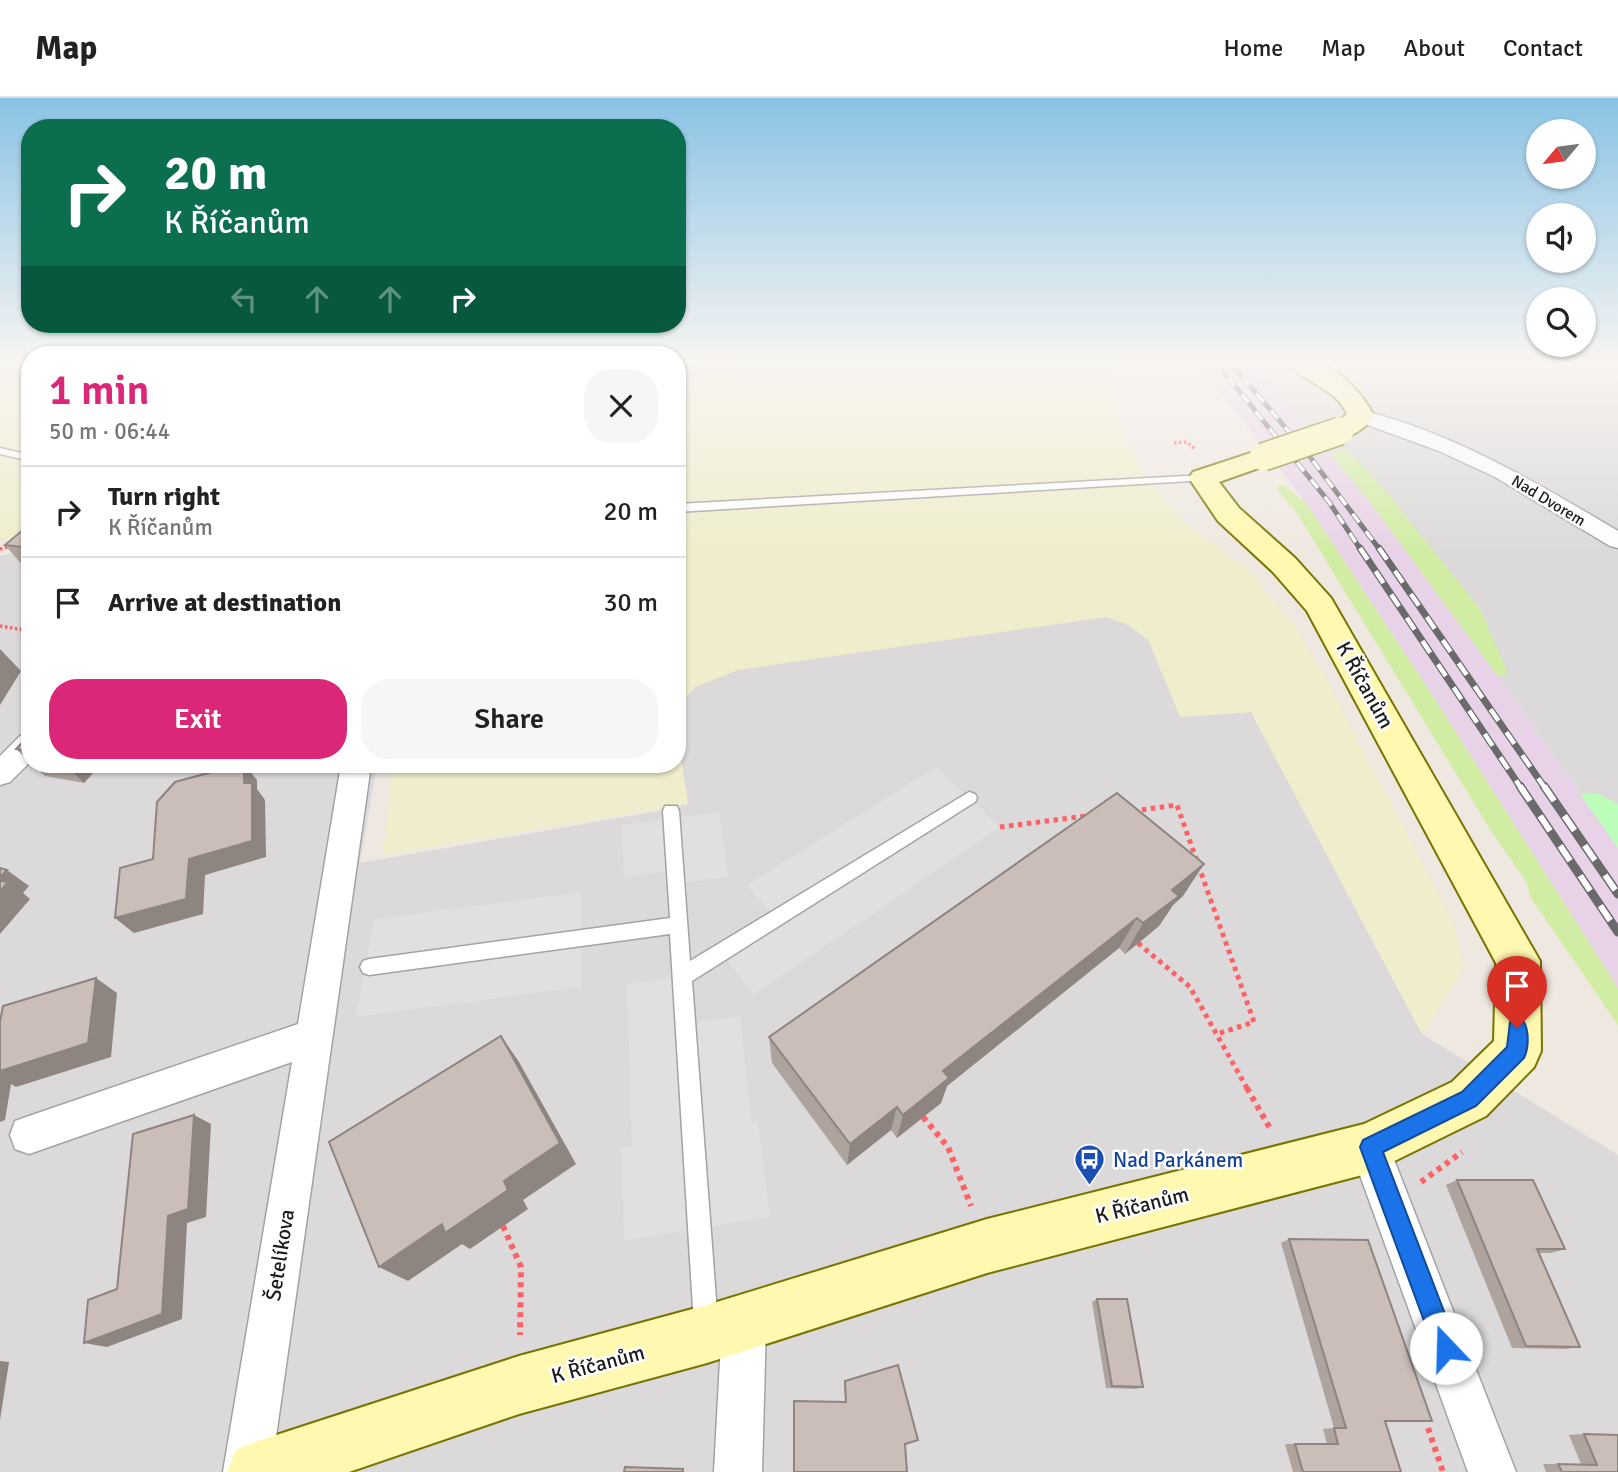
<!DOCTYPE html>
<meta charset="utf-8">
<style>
body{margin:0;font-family:Signika,sans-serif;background:#f6f6f6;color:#222;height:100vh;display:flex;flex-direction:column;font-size:26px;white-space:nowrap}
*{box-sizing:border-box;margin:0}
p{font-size:23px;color:#767676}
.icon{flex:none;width:38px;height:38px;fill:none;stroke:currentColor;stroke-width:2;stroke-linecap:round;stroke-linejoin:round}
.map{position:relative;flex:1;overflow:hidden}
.panel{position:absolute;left:21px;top:248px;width:665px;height:427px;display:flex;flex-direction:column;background:#fff;border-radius:28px;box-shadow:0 2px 5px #0004}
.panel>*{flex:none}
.guide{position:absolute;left:21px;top:21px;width:665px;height:214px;border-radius:28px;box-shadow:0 2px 5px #0004;background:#0b6e4f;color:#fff;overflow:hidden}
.needle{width:46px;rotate:241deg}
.controls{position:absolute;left:1526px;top:21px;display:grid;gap:14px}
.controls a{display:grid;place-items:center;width:70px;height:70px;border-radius:50%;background:#fff;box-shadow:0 2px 5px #0004;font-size:35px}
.pin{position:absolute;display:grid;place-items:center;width:60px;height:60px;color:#fff;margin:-72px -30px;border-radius:50% 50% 50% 0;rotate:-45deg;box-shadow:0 0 7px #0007}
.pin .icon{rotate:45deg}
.me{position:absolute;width:77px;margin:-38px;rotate:339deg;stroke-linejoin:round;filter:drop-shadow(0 0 5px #0008)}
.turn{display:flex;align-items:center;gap:24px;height:147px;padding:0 28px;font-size:32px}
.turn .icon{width:91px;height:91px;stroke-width:2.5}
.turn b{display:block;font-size:49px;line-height:60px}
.lanes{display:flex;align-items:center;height:66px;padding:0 28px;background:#0003;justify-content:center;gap:35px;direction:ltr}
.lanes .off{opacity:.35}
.round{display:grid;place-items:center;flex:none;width:74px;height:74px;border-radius:28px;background:#f6f6f6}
.head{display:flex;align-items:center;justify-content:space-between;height:119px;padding:0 28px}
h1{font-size:42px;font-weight:600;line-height:52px;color:#db2777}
.primary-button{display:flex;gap:14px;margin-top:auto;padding:14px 28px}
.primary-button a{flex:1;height:80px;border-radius:28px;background:#db2777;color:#fff;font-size:28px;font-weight:600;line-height:80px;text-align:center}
.primary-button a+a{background:#f6f6f6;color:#222}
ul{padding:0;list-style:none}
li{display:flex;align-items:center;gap:21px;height:91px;padding:0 28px;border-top:2px solid #e0e0e0}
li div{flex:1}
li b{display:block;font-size:26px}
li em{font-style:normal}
header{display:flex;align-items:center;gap:42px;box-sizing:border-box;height:98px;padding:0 35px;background:#fff;border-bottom:2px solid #e0e0e0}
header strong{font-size:33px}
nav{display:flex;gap:38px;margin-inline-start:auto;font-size:24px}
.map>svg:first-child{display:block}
</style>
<header>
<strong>Map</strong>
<nav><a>Home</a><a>Map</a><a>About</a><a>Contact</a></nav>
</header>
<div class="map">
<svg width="1618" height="1374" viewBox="0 0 1618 1374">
<rect width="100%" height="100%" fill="#efe8e1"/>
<g fill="#dbd9d9">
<path d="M1249,262h369v488l-112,-160 -137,-187z"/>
<path d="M30,452v215h347l-17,98 321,-56 -5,-42 1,-90 429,-58 23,8 20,16 31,76 71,-5 171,322 196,121v317h-1618v-916z"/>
</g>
<path fill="#e8d2e7" d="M1195,262h54l24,27 96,114 137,187 112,160v140l-189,-298 -123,-187z"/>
<g fill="#efedcb">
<path d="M0,262h30v175l-30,6z"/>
<path d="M677,262l32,9 17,1 32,-10h357l-9,31 23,58 36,53 28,27 59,44 42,53 31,51 128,245 11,46 -42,66 -171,-322 -71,5 -31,-76 -20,-16 -23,-8 -368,53 -43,17 -18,23z"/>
<path d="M677,631l11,75 -305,51 10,-90h284z"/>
</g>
<g fill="#d1eda3">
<path d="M1346,350l39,42 95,119 28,64 -10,3 -129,-175 -38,-46z"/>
<path d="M1283,386l23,19 123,187 189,298v37l-87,-127 -5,-17 -33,-47 -198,-324 -19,-21z"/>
</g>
<path fill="#bdfdba" d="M1580,696h18l20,10v44z"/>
<g fill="#e0e0e0">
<path d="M936,669l64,60 -247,168 -31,-42 52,-35 -27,-33z"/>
<path d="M719,714l9,65 -52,7 -1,-14 -51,8 -2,-53z"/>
<path d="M581,794v95l-225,30 18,-98z"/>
<path d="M683,878l4,47 53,-7 11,103 1,3 6,-1 12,96 -146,24 -2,-94 10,-1 -5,-162z"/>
</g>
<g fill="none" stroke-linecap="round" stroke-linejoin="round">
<defs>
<g id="lane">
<path d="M0,350l30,7v6l-30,-7z"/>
<path d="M1203,377l6,3 -2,2 -530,32v-8z"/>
<path d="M969,694l6,2 2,4 -2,4 -283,179 26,344 -4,8 -8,4 -8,-4 -4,-8 -24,-391 -301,41 -6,-2 -3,-6 3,-6 6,-2 301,-41 -7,-107 2,-5h12l2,5 11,150z"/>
</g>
<g id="street">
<path d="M1361,312c93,23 176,73 257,121v17l-8,-2 -115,-69 -56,-26 -85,-31 -3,-4 3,-4z"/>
<path d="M30,635v29l-20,20 -10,3v-29l20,-20z"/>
<path d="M341,667h30l-100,707h-48l69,-410 -263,92 -14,-5 -5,-14 5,-14 14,-5 269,-92z"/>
<path d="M1370,1030l14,6 132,338h-48l-118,-324 6,-14z"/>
<path d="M744,1203l16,6 6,16 -4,149h-48l8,-149 6,-16z"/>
</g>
<g id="secondary">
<path d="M1285,262c9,0 20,-2 28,0 23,6 52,36 61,56 -10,14 -27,25 -43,21l-4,-6 20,-17c-12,-28 -46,-31 -62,-54z"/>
<path d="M1263,351l10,2 4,6 -4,6 -54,19 20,26 56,50 36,40 209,363 1,90 -7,16 -48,49 -116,57 -383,100 -280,90 -188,51 -170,58h-122l9,-22 22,-9 261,-85 188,-51 280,-86 377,-95 88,-42 42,-41 2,-78 -189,-352 -34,-39 -55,-51 -29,-43 4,-6z"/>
</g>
</defs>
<use href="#lane" stroke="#a3a3a3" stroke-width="3"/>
<use href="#street" stroke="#a3a3a3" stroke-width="3"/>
<use href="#secondary" stroke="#777400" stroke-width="4"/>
<g stroke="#ff6266" stroke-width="3.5" stroke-dasharray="2.5 2.5" stroke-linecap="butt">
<path d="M1174,345l13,-1 9,8"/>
<path d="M0,451l13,-3"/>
<path d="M0,528l30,5"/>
</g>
<g stroke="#ff6266" stroke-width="5" stroke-dasharray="4.5 4.5" stroke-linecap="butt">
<path d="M1133,713l44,-6 77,217 -37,12"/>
<path d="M1000,729l86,-11"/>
<path d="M1138,845l52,44 58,103"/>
</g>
<g stroke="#ff6266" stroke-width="6" stroke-dasharray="5 5" stroke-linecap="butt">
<path d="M1247,990l24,42"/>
<path d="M923,1019l25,30 23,59"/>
<path d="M1421,1084l41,-30"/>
<path d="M503,1128l18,41 -1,68"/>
<path d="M1428,1330l15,44"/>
</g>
<use href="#lane" fill="#fff" fill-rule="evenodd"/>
<use href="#street" fill="#fff" fill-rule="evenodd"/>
<use href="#secondary" fill="#fef8b0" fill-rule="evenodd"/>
<defs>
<g id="rail-far2">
<path d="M1214,262l115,142 32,48"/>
<path d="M1228,262l79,93 73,97"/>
</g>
<g id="rail-far1">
<path d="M1360,450l161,240"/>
<path d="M1379,450l166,240"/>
</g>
<g id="rail">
<path d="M1520,688l98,146"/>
<path d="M1544,688l74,108"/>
</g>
</defs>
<use href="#rail-far2" stroke="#6a6a6a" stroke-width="5"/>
<use href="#rail-far1" stroke="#6a6a6a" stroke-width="7"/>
<use href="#rail" stroke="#6a6a6a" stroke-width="9"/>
<use href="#rail-far2" stroke="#fff" stroke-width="3.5" stroke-dasharray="11" stroke-linecap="butt"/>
<use href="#rail-far1" stroke="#fff" stroke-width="4.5" stroke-dasharray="14" stroke-linecap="butt"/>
<use href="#rail" stroke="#fff" stroke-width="6" stroke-dasharray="18" stroke-linecap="butt"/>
<defs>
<path id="secondary-bridge" d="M1263,359l77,-26"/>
</defs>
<use href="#secondary-bridge" stroke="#777400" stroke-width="30" stroke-linecap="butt"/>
<use href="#secondary-bridge" stroke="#fef8b0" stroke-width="27"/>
</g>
<g fill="#afa39d">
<path d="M30,426v50l-25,-29z"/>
<path d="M30,637v27l-14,-13z"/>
<path d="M33,667h95l-4,4 -24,-4 -16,18 -39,-7z"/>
<path d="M1183,798l-10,9 -14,21 -34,28 -6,-6 -172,138 -6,17 -44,35 -6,-8 -44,35 -75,-102 -3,-26z"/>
<path d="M1457,1082l108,69 -14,4h-13l42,94 -14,2 -54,-1 -66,-163z"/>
<path d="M1289,1141l143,182 -13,1h-34l16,50h-108l-8,-28h42l-4,-15 11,-1 -53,-185z"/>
<path d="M1097,1201l46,88 -7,2 -30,-1 -14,-86z"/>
<path d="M845,1283l60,63 -60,-42 -1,-17z"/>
<path d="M1584,1336l34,38h-72l-3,-8h38l-12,-29z"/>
</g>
<g fill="#8e8480">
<path d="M0,551l21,22 -21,34z"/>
<path d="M66,667h34l-16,18z"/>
<path d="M120,667h8l-4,4z"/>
<path d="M244,667h1l12,15v9l8,11 1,57 -61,18 -2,39 -69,19 -19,-15 74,-59 55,-76z"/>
<path d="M1204,766l-21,32 -10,9 -14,21 -34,28 18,-31 29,-33z"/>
<path d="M7,772l22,16 -6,7 7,6 -30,35v-57z"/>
<path d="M1137,820l-18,30 -172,138 -6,17 -44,35 6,-23 40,-44z"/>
<path d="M96,880l21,15 -6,64 -95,30 -5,-3 -6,36 -5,2v-55z"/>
<path d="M501,938l18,26 57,102 -53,36 5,9 -58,40 -8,-5 -54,37 -29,-14 125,-86z"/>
<path d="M897,1009l-6,23 -44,35 3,-21z"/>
<path d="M194,1017l17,9 -5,93 -19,6 -5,96 -75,28 -23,-4 84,-127z"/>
<path d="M0,1263l9,1 -9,58z"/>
</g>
<g fill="#cbbdb7" stroke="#8e8480" stroke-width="2">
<path d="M30,426v24l-25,-3z"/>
<path d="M30,637v17l-14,-3z"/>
<path d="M238,667h6v18h8v58l-63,18 -3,40 -71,19 5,-50 33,-9 4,-57 18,-20z"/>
<path d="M1117,695l87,71 -32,26 7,6 -36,27 -6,-5 -194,153 6,7 -46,37 -6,-8 -47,37 -81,-107z"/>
<path d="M0,770l7,2 -7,7z"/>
<path d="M0,783l8,1 -8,9z"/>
<path d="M96,880l-8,65 -88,28v-50l3,-15z"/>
<path d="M501,938l59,107 -56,38 4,9 -63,43 -3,-9 -63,43 -50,-125z"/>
<path d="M194,1017l-6,94 -20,7 -6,98 -78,29 4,-43 29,-11 16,-155z"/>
<path d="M1457,1082h76l32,69h-28l43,98 -54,-1z"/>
<path d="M1289,1141l79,1 64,181h-47l16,51h-98l-8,-28h43l-4,-16h12z"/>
<path d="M1097,1201h30l16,88 -31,-1z"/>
<path d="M898,1267l20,75 -13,4 2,28h-113v-71l52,1 -1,-21z"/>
<path d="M1584,1336l34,1v37h-56l-4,-8 39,1z"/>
<path d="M625,1369l58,2v3h-59z"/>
</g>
<linearGradient id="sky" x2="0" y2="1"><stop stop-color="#8ac3e5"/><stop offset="0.58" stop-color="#f8f5f2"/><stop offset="1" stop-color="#f8f5f2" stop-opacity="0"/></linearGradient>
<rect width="1618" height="455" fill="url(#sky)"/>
<path fill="#1a73e8" stroke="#114b97" stroke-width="2" d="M1517,921l7,3c5,10 5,25 0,36l-48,48 -93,46 75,196 -4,9 -8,3 -9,-3 -3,-9 -74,-201 3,-7 99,-48 45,-45 3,-25z"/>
<defs>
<symbol id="bus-pin" viewBox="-11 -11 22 30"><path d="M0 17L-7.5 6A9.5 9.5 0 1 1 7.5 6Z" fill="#1a4fb4" stroke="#fff"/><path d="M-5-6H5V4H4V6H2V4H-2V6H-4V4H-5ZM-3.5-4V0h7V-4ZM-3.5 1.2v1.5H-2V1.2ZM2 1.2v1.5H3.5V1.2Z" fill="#fff"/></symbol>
</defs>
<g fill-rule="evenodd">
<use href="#bus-pin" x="1072" y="1044" width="35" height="47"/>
</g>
<g text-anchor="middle" stroke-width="5" stroke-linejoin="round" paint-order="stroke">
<g font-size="16" fill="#1c1c1c" stroke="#fff">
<text transform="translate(1549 402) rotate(31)" y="6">Nad Dvorem</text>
</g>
<g font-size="21" fill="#1c1c1c" stroke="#fff">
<text transform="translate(1365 587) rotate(61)" y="7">K Říčanům</text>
<text transform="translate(1142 1107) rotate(-14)" y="7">K Říčanům</text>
<text transform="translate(280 1157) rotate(-81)" y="7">Šetelíkova</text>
<text transform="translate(598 1266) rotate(-15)" y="7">K Říčanům</text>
</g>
<g font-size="21" fill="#164399" stroke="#fff" text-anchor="start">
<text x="1113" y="1069">Nad Parkánem</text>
</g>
</g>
</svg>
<div class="controls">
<a><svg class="needle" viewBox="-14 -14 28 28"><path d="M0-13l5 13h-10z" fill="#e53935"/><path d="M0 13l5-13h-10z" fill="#767676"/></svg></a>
<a><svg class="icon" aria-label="sound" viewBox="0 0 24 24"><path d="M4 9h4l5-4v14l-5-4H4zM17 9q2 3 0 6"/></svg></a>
<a><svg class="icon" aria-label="search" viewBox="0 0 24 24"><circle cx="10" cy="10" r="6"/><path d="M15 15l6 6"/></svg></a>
</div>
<div class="pin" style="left:1517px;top:930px;background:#d93025"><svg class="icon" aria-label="arrive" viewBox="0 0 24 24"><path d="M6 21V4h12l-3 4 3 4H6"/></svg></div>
<svg class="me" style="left:1446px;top:1250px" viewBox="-20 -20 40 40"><circle r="19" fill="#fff"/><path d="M0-13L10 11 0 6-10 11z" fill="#1a73e8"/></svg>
<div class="guide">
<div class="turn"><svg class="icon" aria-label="right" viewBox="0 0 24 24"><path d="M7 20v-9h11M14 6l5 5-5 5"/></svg><div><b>20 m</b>K Říčanům</div></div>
<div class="lanes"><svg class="icon off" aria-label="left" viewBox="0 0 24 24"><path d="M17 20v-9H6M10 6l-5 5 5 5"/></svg><svg class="icon off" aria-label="ahead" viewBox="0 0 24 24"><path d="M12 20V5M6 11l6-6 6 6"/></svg><svg class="icon off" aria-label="ahead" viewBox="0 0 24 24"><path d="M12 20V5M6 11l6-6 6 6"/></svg><svg class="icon" aria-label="right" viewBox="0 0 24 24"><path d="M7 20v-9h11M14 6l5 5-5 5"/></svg></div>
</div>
<section class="panel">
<div class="head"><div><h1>1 min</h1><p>50 m · 06:44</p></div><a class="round"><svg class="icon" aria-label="close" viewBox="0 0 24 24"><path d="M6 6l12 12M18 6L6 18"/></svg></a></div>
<ul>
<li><svg class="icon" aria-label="right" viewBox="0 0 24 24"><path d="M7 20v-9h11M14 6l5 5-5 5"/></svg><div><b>Turn right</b><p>K Říčanům</p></div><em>20 m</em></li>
<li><svg class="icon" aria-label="arrive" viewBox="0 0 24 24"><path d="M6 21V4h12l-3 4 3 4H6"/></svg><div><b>Arrive at destination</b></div><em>30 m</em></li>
</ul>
<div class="primary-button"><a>Exit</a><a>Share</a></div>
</section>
</div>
